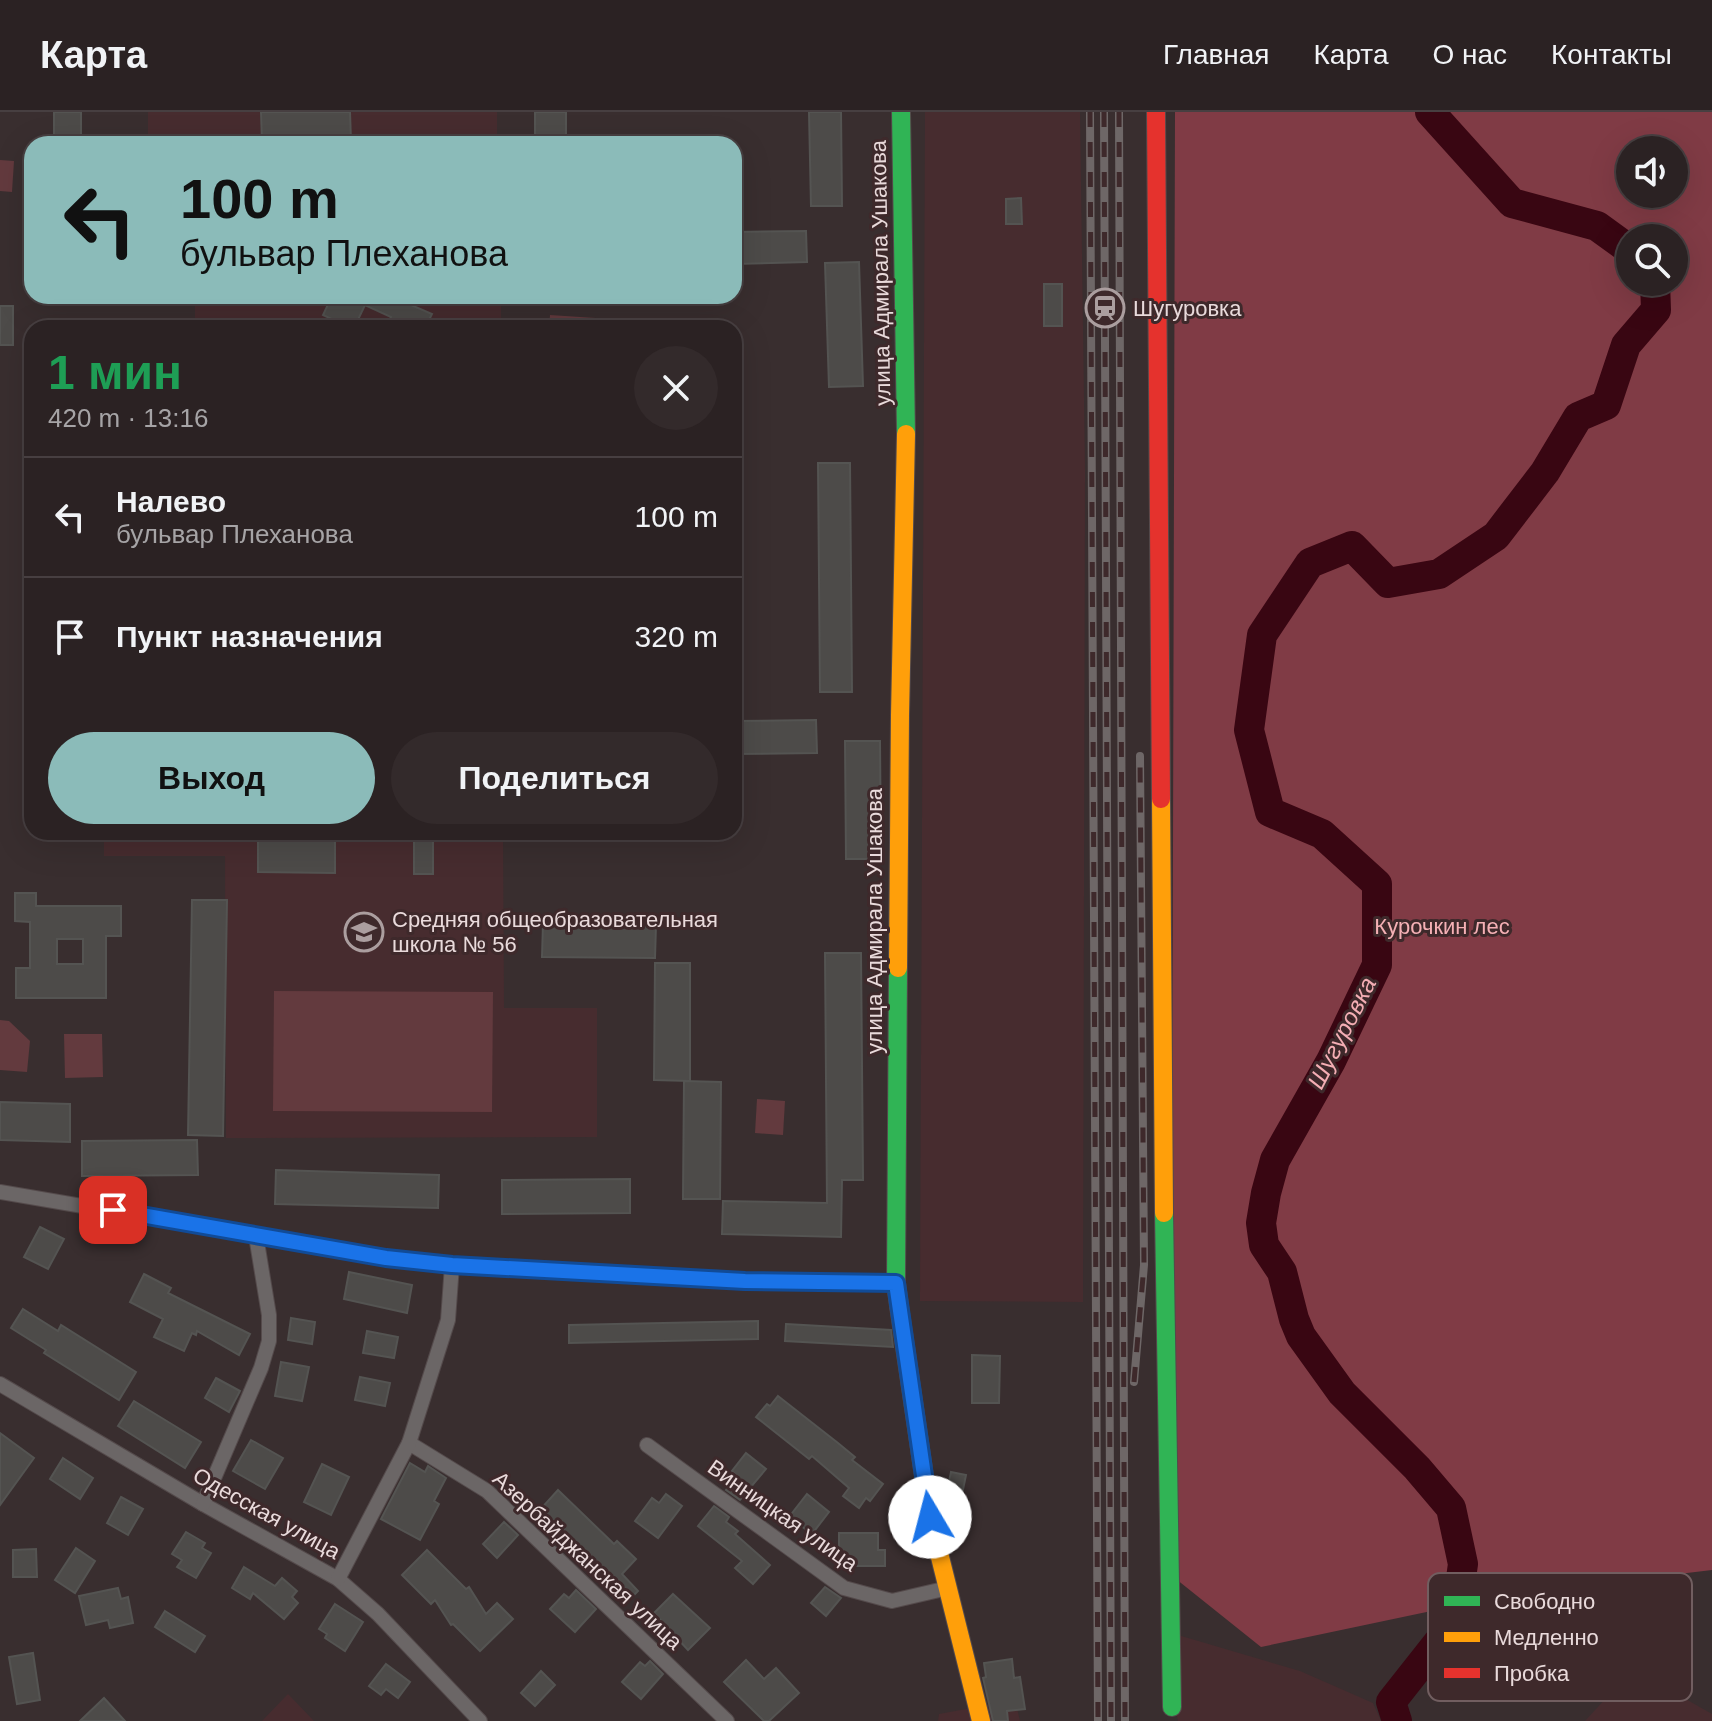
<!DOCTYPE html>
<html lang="ru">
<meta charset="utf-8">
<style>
body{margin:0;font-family:Helvetica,sans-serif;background:#332a2b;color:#f1f3f6;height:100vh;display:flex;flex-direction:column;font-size:30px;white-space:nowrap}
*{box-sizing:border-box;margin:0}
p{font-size:26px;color:#a6a4a6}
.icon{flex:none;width:44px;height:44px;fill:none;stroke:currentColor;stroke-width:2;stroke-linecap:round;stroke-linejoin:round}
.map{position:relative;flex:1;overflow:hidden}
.sheet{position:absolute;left:24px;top:208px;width:718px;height:520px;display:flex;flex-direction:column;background:#2b2223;border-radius:24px;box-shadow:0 8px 32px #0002,0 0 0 2px #473f41}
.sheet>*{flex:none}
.top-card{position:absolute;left:24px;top:24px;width:718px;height:168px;border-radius:24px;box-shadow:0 8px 32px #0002,0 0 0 2px #473f41;background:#8bbbb9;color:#111;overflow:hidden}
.fabs{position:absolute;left:1616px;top:24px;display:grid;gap:16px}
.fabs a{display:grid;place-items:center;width:72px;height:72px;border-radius:50%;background:#2b2223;box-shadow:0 8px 32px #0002,0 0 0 2px #473f41;font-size:40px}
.pin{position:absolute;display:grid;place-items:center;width:68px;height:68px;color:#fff;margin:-34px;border-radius:16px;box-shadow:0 4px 12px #0006}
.me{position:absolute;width:88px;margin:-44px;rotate:352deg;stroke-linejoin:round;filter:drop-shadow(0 0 6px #0008)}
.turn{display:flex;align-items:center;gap:28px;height:168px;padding:0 24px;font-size:36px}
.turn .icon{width:104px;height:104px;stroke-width:2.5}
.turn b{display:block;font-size:56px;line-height:68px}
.round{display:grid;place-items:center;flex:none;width:84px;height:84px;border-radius:42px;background:#332a2b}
.headline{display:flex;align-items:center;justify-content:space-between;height:136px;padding:0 24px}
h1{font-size:48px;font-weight:600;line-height:60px;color:#1e9e55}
.action{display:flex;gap:16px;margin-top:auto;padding:16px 24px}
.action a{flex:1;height:92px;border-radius:48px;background:#8bbbb9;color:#111;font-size:32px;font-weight:600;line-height:92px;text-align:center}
.action a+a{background:#332a2b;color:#f1f3f6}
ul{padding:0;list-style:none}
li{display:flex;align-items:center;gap:24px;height:120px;padding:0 24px;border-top:2px solid #473f41}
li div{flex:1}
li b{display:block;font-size:30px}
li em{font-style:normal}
header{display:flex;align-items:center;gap:48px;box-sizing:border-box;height:112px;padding:0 40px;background:#2b2223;border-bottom:2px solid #473f41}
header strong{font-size:38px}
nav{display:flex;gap:44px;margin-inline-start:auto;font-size:28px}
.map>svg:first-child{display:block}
</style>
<header>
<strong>Карта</strong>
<nav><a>Главная</a><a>Карта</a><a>О нас</a><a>Контакты</a></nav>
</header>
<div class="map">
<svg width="1712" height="1609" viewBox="0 0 1712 1609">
<rect width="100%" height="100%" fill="#392e2f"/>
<g fill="#472c2f">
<rect x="148" y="0" width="349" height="32"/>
<path d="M925,0h155l5,359 -2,831 -163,-1z"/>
<path d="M228,184h273v32h-306v-22h32z"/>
<path d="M104,720h399l1,176h93v129l-371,1 -1,-282h-121z"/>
<path d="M1178,1523l122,36 73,32 8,18h-203l-4,-17z"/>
<path d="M1633,1557l79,45v7h-127z"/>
<path d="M288,1582l26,27h-52z"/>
<path d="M1015,1588l5,21h-82l1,-7z"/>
</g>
<g fill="#633a3e">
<path d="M0,48l14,1 -2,31 -12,-1z"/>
<path d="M550,203l91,6v7h-92z"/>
<rect x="580" y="720" width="54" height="10"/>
<path d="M274,879l219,1 -1,120 -219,-1z"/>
<path d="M0,908l9,1 21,20 -3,31 -27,-2z"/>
<path d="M64,922h38l1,43 -38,1z"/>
<path d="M757,987l28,2 -2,34 -28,-2z"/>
</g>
<path fill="#803b45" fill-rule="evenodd" d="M1175,0h537v1458l-200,24 -251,53 -90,-72zM1630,38h44v44h-44zM1630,126h44v44h-44z"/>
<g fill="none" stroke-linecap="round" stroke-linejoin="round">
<g stroke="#390612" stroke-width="30">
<path d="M1430,0l82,91 85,23 33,24"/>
<path d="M1397,1609l-6,-19 64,-81 8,-57 -12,-56 -34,-40 -75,-75 -41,-57 -7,-17 -12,-47 -18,-27 -3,-22 5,-30 9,-33 56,-99 46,-96v-81l-55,-50 -52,-22 -21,-82 13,-95 48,-72 42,-17 36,37 51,-9 57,-38 49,-64 33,-55 28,-12 20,-60 30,-35 -1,-28"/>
</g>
</g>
<g fill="#4d4b49" stroke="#545452" stroke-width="2" fill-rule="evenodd">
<rect x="54" y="0" width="27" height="32"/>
<path d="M261,0h89l1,29 -89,2z"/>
<rect x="535" y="0" width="31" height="32"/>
<path d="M809,0h32l1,94h-31z"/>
<path d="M1021,86l1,26h-16v-25z"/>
<path d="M806,119l1,31 -73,2v-32z"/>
<path d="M859,150l4,124 -34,1 -4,-124z"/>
<rect x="1044" y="172" width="18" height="42"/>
<path d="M332,184h75l-3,6 28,12 -7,14h-39l5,-11 -26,-12 -11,23h-3l-28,-13z"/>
<rect x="0" y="194" width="13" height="39"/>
<path d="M818,351h32l2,229h-32z"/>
<path d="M816,608l1,33 -83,1v-33z"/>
<path d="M845,629h35l1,118h-35z"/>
<path d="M294,720h41v41l-77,-1v-35l36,1z"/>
<rect x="414" y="720" width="19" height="42"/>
<path d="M15,781h21v13h85v30h-15v62h-90v-30h14v-46l-15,-1zM57,827h26v25h-26z"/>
<path d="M192,788h35l-4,236 -35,-1z"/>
<path d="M543,811l113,2 -1,33 -113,-1z"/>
<path d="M825,841h36l2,227h-21l-1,57 -119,-3 1,-33 104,2z"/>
<path d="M655,851h35v118l-36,-1z"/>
<path d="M684,969l37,1 -1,117h-37z"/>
<path d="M0,990l70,2v38l-70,-2z"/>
<path d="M197,1028l1,35 -116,1v-35z"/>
<path d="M276,1058l163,5 -1,33 -163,-4z"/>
<path d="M630,1067v34l-128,1v-34z"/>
<path d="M40,1115l24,12 -16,30 -24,-12z"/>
<path d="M349,1160l63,13 -5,28 -63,-14z"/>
<path d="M144,1162l27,14 -3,5 82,41 -11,21 -42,-24 -1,4 -4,-2 -8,18 -30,-14 9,-18 -33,-17z"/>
<path d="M23,1197l35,22 3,-6 75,47 -17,28 -75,-47 2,-3 -35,-22z"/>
<path d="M291,1206l24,4 -3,22 -24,-4z"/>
<path d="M758,1209v18l-189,4v-18z"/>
<path d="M786,1212l105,6 2,17 -108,-6z"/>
<path d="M367,1219l31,6 -4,21 -31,-5z"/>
<path d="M972,1243l28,1 -1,47h-27z"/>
<path d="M281,1250l28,5 -7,34 -27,-5z"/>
<path d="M360,1265l30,6 -5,23 -30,-6z"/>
<path d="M216,1266l24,13 -11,21 -24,-14z"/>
<path d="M778,1284l60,47 17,14 -3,3 31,24 -13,17 -4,-3 -7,10 -16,-12 6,-8 -37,-32 -3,3 -53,-42 11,-13 3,2z"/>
<path d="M134,1289l67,41 -16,26 -67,-42z"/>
<path d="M0,1321l34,25 -34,47z"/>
<path d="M251,1328l32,18 -18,31 -32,-18z"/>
<path d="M746,1341l20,16 -26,31 -14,-10 10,-15 -4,-4z"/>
<path d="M63,1346l30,20 -13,21 -30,-20z"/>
<path d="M410,1351l15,9 3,-6 18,12 -12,23 5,3 -19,36 -39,-21z"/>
<path d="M322,1352l27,13 -18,38 -27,-13z"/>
<path d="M951,1360l15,3 -9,44 -15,-4z"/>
<path d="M558,1378l56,54 3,-3 19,18 -14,15 16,17 -12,12 -14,-14 3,-3 -41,-40 2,-1 -37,-34z"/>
<path d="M666,1382l16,12 -24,32 -23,-17 17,-23 7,5z"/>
<path d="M807,1382l22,18 -17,22 -23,-17z"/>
<path d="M121,1385l22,12 -15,26 -21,-12z"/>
<path d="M714,1394l15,11 -3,5 12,9 -3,3 35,31 -17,19 -18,-16 7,-7 -44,-35z"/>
<path d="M504,1410l14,13 -21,23 -14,-14z"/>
<path d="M186,1420l19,11 -3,5 9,5 -15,25 -19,-11 5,-7 -10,-6z"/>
<path d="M839,1421h39v17h7v16h-46z"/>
<path d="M76,1436l19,13 -20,32 -20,-13z"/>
<path d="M36,1437l1,28h-24v-27z"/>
<path d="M427,1438l39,39 3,-2 17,27 11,-11 16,16 -33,32 -27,-27 -2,1 -16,-25 -4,4 -29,-29z"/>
<path d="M244,1455l31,19 7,-8 15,13 -5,6 6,6 -14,16 -31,-26 -3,6 -18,-11z"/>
<path d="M825,1475l16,11 -15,18 -15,-13z"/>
<path d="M118,1476l3,11 7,-2 5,26 -23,5 -2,-8 -22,5 -7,-29z"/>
<path d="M576,1478l20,19 -21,23 -25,-23 14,-15 5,4z"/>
<path d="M673,1482l37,34 -22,22 -34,-37z"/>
<path d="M335,1492l28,18 -18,29 -20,-13 2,-4 -8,-5z"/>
<path d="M165,1499l40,25 -10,16 -40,-25z"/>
<path d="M33,1541l7,47 -23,4 -8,-47z"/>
<path d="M1012,1547l2,19 6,-1 5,32 -18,2 1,10h-15l-10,-43 3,-1 -2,-14z"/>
<path d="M746,1548l18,19 12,-11 23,25 -30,28h-5l-40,-39z"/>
<path d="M650,1549l13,13 -22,25 -19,-17 18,-20 5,4z"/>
<path d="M386,1552l24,18 -12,16 -12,-9 -5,6 -12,-9z"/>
<path d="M541,1559l14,14 -20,21 -14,-13z"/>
<path d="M104,1586l21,23h-45z"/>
</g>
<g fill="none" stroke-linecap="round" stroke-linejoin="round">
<defs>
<g id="street">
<path d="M0,1080l386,66 66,7 293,16 151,2"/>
<path d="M0,1272l203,120 135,75 40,35 102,107"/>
<path d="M409,1331l78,48 240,230"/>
<path d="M647,1333l197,143 48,13 56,-13"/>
<path d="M203,1392l58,-136 8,-27v-26l-13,-79"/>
<path d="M338,1467l71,-136 39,-123 4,-55"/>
</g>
<g id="fast">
<path d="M901,0l5,322"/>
<path d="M898,856l-2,315 3,23"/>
<path d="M1164,1101l8,494"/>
</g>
<g id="slow">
<path d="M1161,687l3,414"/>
<path d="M898,856l2,-253 6,-281"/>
<path d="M899,1194l31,211 51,204"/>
</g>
<path id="jam" d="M1156,0l5,687"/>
</defs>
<use href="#street" stroke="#544a4b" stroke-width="16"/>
<use href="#fast" stroke="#544a4b" stroke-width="20"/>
<use href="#slow" stroke="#544a4b" stroke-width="20"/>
<use href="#jam" stroke="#544a4b" stroke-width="20"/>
<use href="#street" stroke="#6b6666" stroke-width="14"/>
<use href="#fast" stroke="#30b455" stroke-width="18"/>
<use href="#slow" stroke="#ff9f0a" stroke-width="18"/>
<use href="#jam" stroke="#e5322d" stroke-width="18"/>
<defs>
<g id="rail">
<path d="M1090,0l8,1609"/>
<path d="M1104,0l7,1609"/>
<path d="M1119,0l6,1609"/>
<path d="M1134,1270l10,-117 -4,-509"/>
</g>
</defs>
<use href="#rail" stroke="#6e6767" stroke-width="8"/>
<use href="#rail" stroke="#3e292b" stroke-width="5" stroke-dasharray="15" stroke-linecap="butt"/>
</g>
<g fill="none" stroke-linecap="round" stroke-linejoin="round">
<defs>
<path id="route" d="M113,1098l273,48 66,7 293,16 151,2 34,234"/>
</defs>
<use href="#route" stroke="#114b97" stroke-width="20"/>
<use href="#route" stroke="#1a73e8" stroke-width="14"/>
</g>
<defs>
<symbol id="station-ring" viewBox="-11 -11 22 22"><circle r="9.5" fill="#3e292b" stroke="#ab9e9f" stroke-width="1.5"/><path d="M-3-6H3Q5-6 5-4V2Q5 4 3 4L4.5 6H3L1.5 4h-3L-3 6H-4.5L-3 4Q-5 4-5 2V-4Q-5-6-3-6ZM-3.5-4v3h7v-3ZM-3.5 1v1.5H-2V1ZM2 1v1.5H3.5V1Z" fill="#ab9e9f"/></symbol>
<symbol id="school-ring" viewBox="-11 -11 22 22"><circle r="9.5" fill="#3e292b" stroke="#ab9e9f" stroke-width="1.5"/><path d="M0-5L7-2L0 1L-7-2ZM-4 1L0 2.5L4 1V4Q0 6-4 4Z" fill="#ab9e9f"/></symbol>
</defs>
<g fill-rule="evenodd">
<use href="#station-ring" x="1083" y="174" width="44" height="44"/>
<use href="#school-ring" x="342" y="798" width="44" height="44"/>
</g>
<g text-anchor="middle" stroke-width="6" stroke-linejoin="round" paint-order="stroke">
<g font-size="22" fill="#e9dadb" stroke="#3e292b">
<text transform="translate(880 161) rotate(-91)" y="8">улица Адмирала Ушакова</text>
<text transform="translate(874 809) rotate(-90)" y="8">улица Адмирала Ушакова</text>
<text transform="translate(267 1401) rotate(29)" y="8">Одесская улица</text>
<text transform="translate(783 1403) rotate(35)" y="8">Винницкая улица</text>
<text transform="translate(588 1448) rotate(43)" y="8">Азербайджанская улица</text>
</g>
<g font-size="22" fill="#e9dadb" stroke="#3e292b" text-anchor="start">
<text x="1133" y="204">Шугуровка</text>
<text x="392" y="815">Средняя общеобразовательная<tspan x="392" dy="25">школа № 56</tspan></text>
</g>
<g font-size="22" fill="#f5b0b5" stroke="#3e292b">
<text x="1442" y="822">Курочкин лес</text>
</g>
<g font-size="24" font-style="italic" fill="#f4aeb4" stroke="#3e292b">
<text transform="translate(1342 921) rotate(-63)" y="8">Шугуровка</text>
</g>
</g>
<rect x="1428" y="1461" width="264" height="128" rx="12" fill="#3e292b" stroke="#715e60" stroke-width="2"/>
<rect x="1444" y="1484" width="36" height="10" fill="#30b455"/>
<rect x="1444" y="1520" width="36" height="10" fill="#ff9f0a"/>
<rect x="1444" y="1556" width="36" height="10" fill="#e5322d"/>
<g font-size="22" fill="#e9dadb">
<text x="1494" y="1497">Свободно</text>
<text x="1494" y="1533">Медленно</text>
<text x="1494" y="1569">Пробка</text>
</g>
</svg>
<div class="fabs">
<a><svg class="icon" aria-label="sound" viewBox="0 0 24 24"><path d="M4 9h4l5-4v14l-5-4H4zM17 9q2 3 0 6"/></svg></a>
<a><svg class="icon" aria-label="search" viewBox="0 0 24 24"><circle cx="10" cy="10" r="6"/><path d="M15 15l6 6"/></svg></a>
</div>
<div class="pin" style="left:113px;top:1098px;background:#d93025"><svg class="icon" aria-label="arrive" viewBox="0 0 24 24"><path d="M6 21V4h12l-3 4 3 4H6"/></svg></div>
<svg class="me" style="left:930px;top:1405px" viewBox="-20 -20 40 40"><circle r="19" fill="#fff"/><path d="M0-13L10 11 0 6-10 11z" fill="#1a73e8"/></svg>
<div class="top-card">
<div class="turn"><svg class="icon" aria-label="left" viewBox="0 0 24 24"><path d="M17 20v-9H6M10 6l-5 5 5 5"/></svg><div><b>100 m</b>бульвар Плеханова</div></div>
</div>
<section class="sheet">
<div class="headline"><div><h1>1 мин</h1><p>420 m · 13:16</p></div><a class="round"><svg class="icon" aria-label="close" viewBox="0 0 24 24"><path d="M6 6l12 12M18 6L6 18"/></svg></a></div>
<ul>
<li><svg class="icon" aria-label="left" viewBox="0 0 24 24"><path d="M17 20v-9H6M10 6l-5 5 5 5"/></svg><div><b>Налево</b><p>бульвар Плеханова</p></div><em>100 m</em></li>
<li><svg class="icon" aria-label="arrive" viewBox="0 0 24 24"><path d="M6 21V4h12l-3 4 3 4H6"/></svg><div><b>Пункт назначения</b></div><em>320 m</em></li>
</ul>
<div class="action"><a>Выход</a><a>Поделиться</a></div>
</section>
</div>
